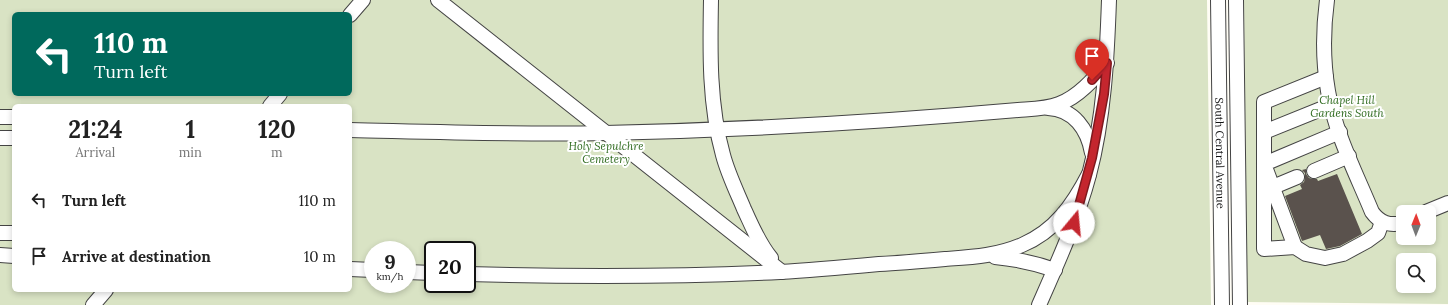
<!DOCTYPE html>
<style>
body{margin:0;font-family:Lora,serif;background:#f6f6f6;color:#222;height:100vh;display:flex;flex-direction:column;font-size:15px;white-space:nowrap}
*{box-sizing:border-box;margin:0}
p{font-size:13px;color:#767676}
.icon{flex:none;width:22px;height:22px;fill:none;stroke:currentColor;stroke-width:2;stroke-linecap:round;stroke-linejoin:round}
.map{position:relative;flex:1;overflow:hidden}
.sheet{position:absolute;left:12px;top:104px;width:340px;height:188px;display:flex;flex-direction:column;background:#fff;border-radius:6px;box-shadow:0 2px 6px #0003}
.sheet>*{flex:none}
.top-card{position:absolute;left:12px;top:12px;width:340px;height:84px;border-radius:6px;box-shadow:0 2px 6px #0003;background:#00695c;color:#fff;overflow:hidden}
.needle{width:26px;rotate:1deg}
.controls{position:absolute;left:1396px;top:205px;display:grid;gap:8px}
.controls a{display:grid;place-items:center;width:40px;height:40px;border-radius:6px;background:#fff;box-shadow:0 2px 6px #0003;font-size:20px}
.speed{position:absolute;left:364px;top:241px;display:flex;gap:8px;font-size:20px;font-weight:700;text-align:center}
.speed>*{display:grid;place-content:center;width:52px;height:52px;border-radius:50%;background:#fff;box-shadow:0 2px 6px #0003;line-height:1}
.speed small{font-size:10px;font-weight:400}
.speed .limit{border:2px solid #111;border-radius:6px;background:#fff;color:#111}
.pin{position:absolute;display:grid;place-items:center;width:34px;height:34px;color:#fff;margin:-41px -17px;border-radius:50% 50% 50% 0;rotate:-45deg;box-shadow:0 0 4px #0007}
.pin .icon{rotate:45deg}
.me{position:absolute;width:44px;margin:-22px;rotate:17deg;stroke-linejoin:round;filter:drop-shadow(0 0 3px #0008)}
.turn{display:flex;align-items:center;gap:14px;height:84px;padding:0 16px;font-size:18px}
.turn .icon{width:52px;height:52px;stroke-width:2.5}
.turn b{display:block;font-size:28px;line-height:34px}
.eta{display:flex;justify-content:space-evenly;align-items:center;height:68px;text-align:center}
.eta b{font-size:24px;font-weight:700;line-height:28px}
ul{padding:0;list-style:none}
li{display:flex;align-items:center;gap:12px;height:56px;padding:0 16px}
li div{flex:1}
li b{display:block;font-size:15px}
li em{font-style:normal}
.map>svg:first-child{display:block}
</style>
<div class="map">
<svg width="1448" height="305" viewBox="0 0 1448 305">
<rect width="100%" height="100%" fill="#fffdf5"/>
<g fill="#d9e3c4" fill-rule="evenodd">
<path d="M0,0h1207l4,305h-1211zM14,14h336v80h-336zM14,106h336v184h-336zM373,250h34v34h-34zM433,250h34v34h-34z"/>
<path d="M1244,0h204v304l-201,-2zM1403,212h26v26h-26zM1403,260h26v26h-26z"/>
</g>
<path fill="#5a524d" d="M1306,169v5l3,4 4,1h4l1,2 19,-7 25,60 -22,12 -14,3 -6,-14 -18,6 -17,-45 17,-7 -2,-4 4,-3 1,-4v-5l-3,-3z"/>
<g fill="none" stroke-linecap="round" stroke-linejoin="round">
<defs>
<g id="minor">
<path d="M438,0l344,272"/>
<path d="M711,0c-1,52 -2,105 12,155 5,19 14,37 21,54 8,17 15,35 27,49"/>
<path id="s1" d="M1218,0l4,305"/>
<path d="M1236,0l4,305"/>
<path d="M1327,0c-4,30 -4,62 1,91 7,42 28,82 44,121 8,11 17,14 31,11"/>
<path d="M350,15l13,-15"/>
<path d="M1326,77l-62,25v147l31,-2 11,7 19,4 18,-4 24,-13 11,-8 4,-11"/>
<path d="M270,106l10,-12"/>
<path d="M1048,108c26,1 40,22 44,45"/>
<path d="M0,117h14"/>
<path d="M350,130c85,2 170,5 255,3 138,-3 276,-11 413,-23 13,-1 28,-1 41,-6 19,-7 35,-25 48,-41"/>
<path d="M1264,132l67,-27"/>
<path d="M0,138h14"/>
<path d="M1314,171l35,-15"/>
<path d="M1273,187l24,-10"/>
<path d="M1426,212l22,-9"/>
<path d="M0,233h14"/>
<path d="M1295,247l-31,-83 76,-32"/>
<path d="M0,255l14,1"/>
<path d="M995,257c21,2 40,6 60,13"/>
<path d="M350,269l23,1"/>
<path d="M407,272l26,1"/>
<path d="M467,274c104,3 209,3 313,-2 33,-2 66,-5 99,-8 22,-1 44,-3 66,-5 28,-2 51,-3 77,-14 33,-14 51,-40 67,-71"/>
<path d="M93,305l13,-15"/>
<path d="M1039,305c19,-43 38,-85 50,-130 15,-57 18,-117 20,-175"/>
</g>
</defs>
<use href="#minor" stroke="#444" stroke-width="16"/>
<use href="#minor" stroke="#fff" stroke-width="14"/>
</g>
<g fill="none" stroke-linecap="round" stroke-linejoin="round">
<defs>
<path id="route" d="M1074,223l18,-65 12,-64 3,-31 -15,17"/>
</defs>
<use href="#route" stroke="#7f191e" stroke-width="10"/>
<use href="#route" stroke="#c4262e" stroke-width="7"/>
</g>
<g text-anchor="middle" stroke-width="4" stroke-linejoin="round" paint-order="stroke">
<g font-size="11" font-style="italic" fill="#2f6b1f" stroke="#fff">
<text x="1347" y="104">Chapel Hill<tspan x="1347" dy="13">Gardens South</tspan></text>
<text x="606" y="150">Holy Sepulchre<tspan x="606" dy="13">Cemetery</tspan></text>
</g>
<g font-size="11" fill="#111" stroke="#fff">
<text dy="4" stroke="none"><textPath href="#s1" startOffset="153">South Central Avenue</textPath></text>
</g>
</g>
</svg>
<div class="controls">
<a><svg class="needle" viewBox="-14 -14 28 28"><path d="M0-13l5 13h-10z" fill="#e53935"/><path d="M0 13l5-13h-10z" fill="#767676"/></svg></a>
<a><svg class="icon" aria-label="search" viewBox="0 0 24 24"><circle cx="10" cy="10" r="6"/><path d="M15 15l6 6"/></svg></a>
</div>
<div class="speed"><div>9<small>km/h</small></div><div class="limit">20</div></div>
<div class="pin" style="left:1092px;top:80px;background:#d93025"><svg class="icon" aria-label="arrive" viewBox="0 0 24 24"><path d="M6 21V4h12l-3 4 3 4H6"/></svg></div>
<svg class="me" style="left:1074px;top:223px" viewBox="-20 -20 40 40"><circle r="19" fill="#fff"/><path d="M0-13L10 11 0 6-10 11z" fill="#c4262e"/></svg>
<div class="top-card">
<div class="turn"><svg class="icon" aria-label="left" viewBox="0 0 24 24"><path d="M17 20v-9H6M10 6l-5 5 5 5"/></svg><div><b>110 m</b>Turn left</div></div>
</div>
<section class="sheet">
<div class="eta">
<div><b>21:24</b><p>Arrival</p></div>
<div><b>1</b><p>min</p></div>
<div><b>120</b><p>m</p></div>
</div>
<ul>
<li><svg class="icon" aria-label="left" viewBox="0 0 24 24"><path d="M17 20v-9H6M10 6l-5 5 5 5"/></svg><div><b>Turn left</b></div><em>110 m</em></li>
<li><svg class="icon" aria-label="arrive" viewBox="0 0 24 24"><path d="M6 21V4h12l-3 4 3 4H6"/></svg><div><b>Arrive at destination</b></div><em>10 m</em></li>
</ul>
</section>
</div>
